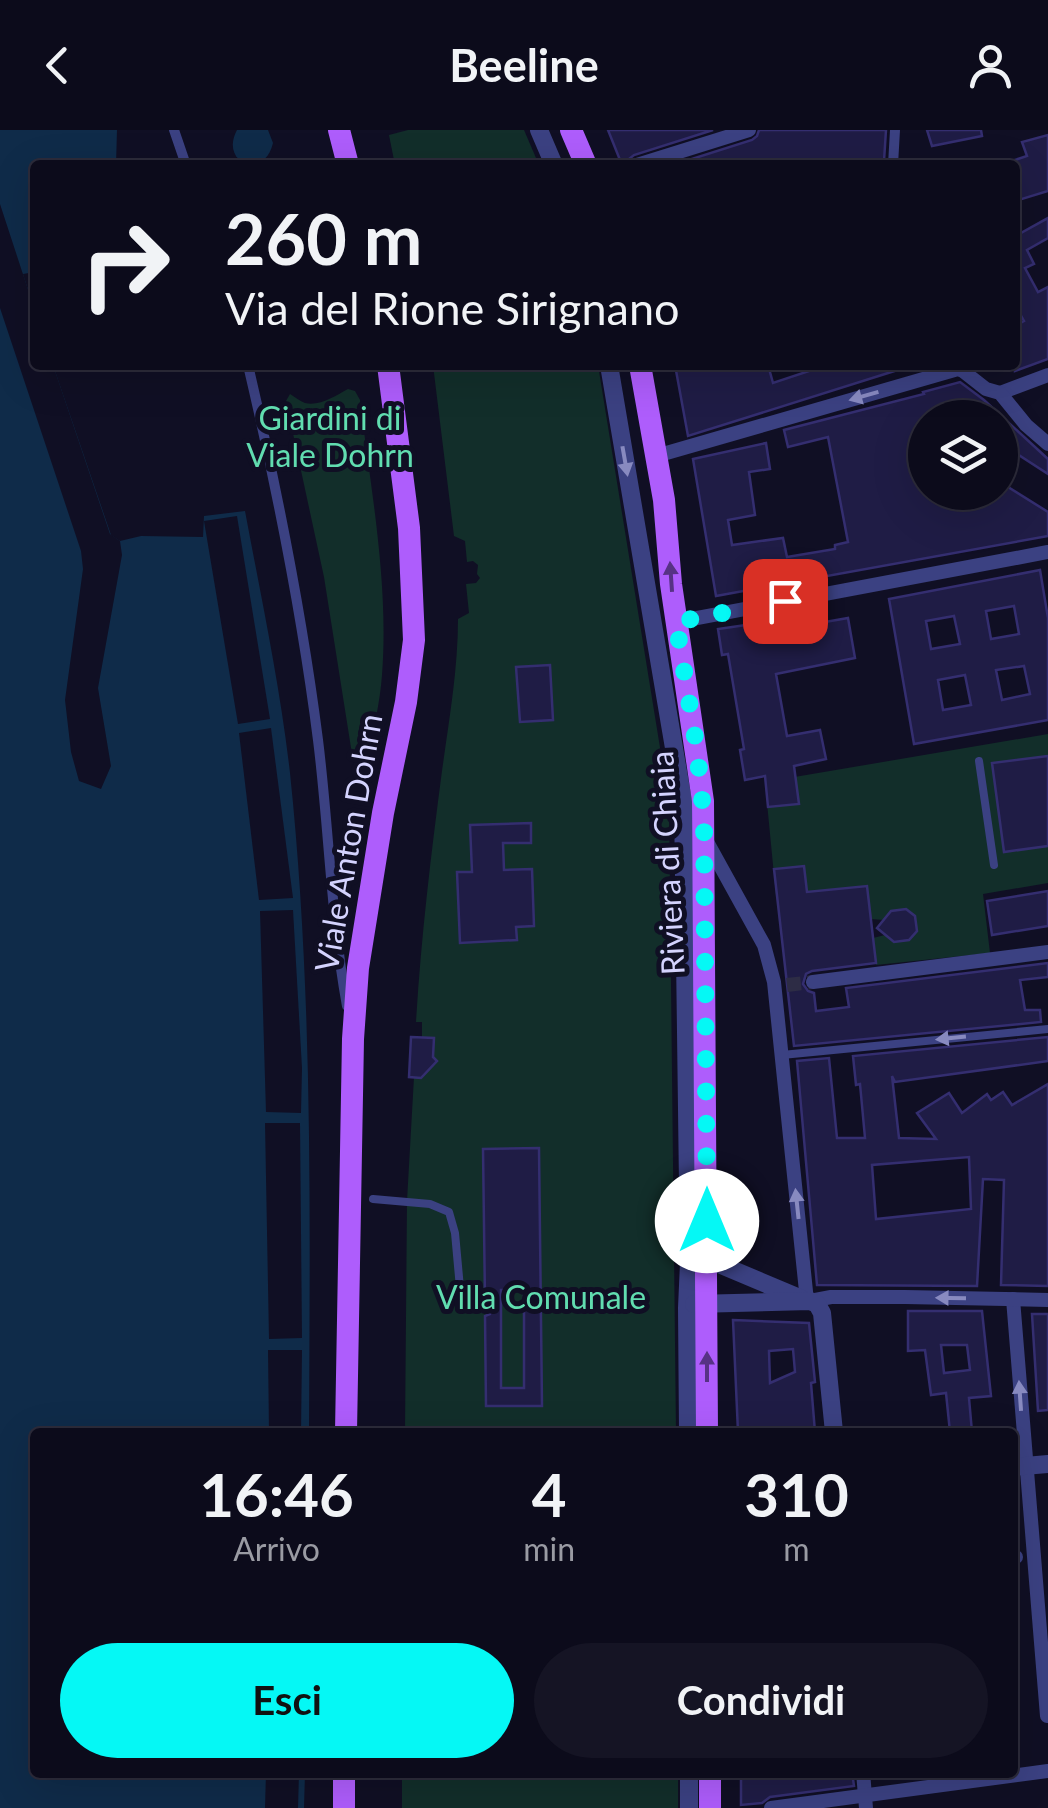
<!DOCTYPE html>
<html lang="it">
<style>
body{margin:0;font-family:Lato,sans-serif;background:#151424;color:#f1f3f6;height:100vh;display:flex;flex-direction:column;font-size:38px;white-space:nowrap}
*{box-sizing:border-box;margin:0}
p{font-size:32px;color:#9a9ba3}
.icon{flex:none;width:55px;height:55px;fill:none;stroke:currentColor;stroke-width:2;stroke-linecap:round;stroke-linejoin:round}
.map{position:relative;flex:1;overflow:hidden}
.details{position:absolute;left:30px;top:1298px;width:988px;height:350px;display:flex;flex-direction:column;background:#0c0b1b;border-radius:10px;box-shadow:0 10px 40px #0002,0 0 0 2px #2c2b3a}
.details>*{flex:none}
.hud{position:absolute;left:30px;top:30px;width:990px;height:210px;border-radius:10px;box-shadow:0 10px 40px #0002,0 0 0 2px #2c2b3a;background:#0c0b1b;color:#f1f3f6;overflow:hidden}
.buttons{position:absolute;left:908px;top:270px;display:grid;gap:20px}
.buttons a{display:grid;place-items:center;width:110px;height:110px;border-radius:50%;background:#0c0b1b;box-shadow:0 10px 40px #0002,0 0 0 2px #2c2b3a;font-size:50px}
.pin{position:absolute;display:grid;place-items:center;width:85px;height:85px;color:#fff;margin:-42px;border-radius:20px;box-shadow:0 5px 15px #0006}
.me{position:absolute;width:110px;margin:-55px;rotate:0deg;stroke-linejoin:round;filter:drop-shadow(0 0 8px #0008)}
.turn{display:flex;align-items:center;gap:35px;height:210px;padding:0 30px;font-size:45px}
.turn .icon{width:130px;height:130px;stroke-width:2.5}
.turn b{display:block;font-size:70px;line-height:85px}
.eta{display:flex;justify-content:space-evenly;align-items:center;height:170px;text-align:center}
.eta b{font-size:60px;font-weight:700;line-height:70px}
.button{display:flex;gap:20px;margin-top:auto;padding:20px 30px}
.button a{flex:1;height:115px;border-radius:60px;background:#05f8f5;color:#111;font-size:40px;font-weight:700;line-height:115px;text-align:center}
.button a+a{background:#151424;color:#f1f3f6}
header{display:flex;justify-content:space-between;align-items:center;height:130px;padding:0 30px;background:#0c0b1b;font-size:45px;font-weight:700}
.map>svg:first-child{display:block}
</style>
<header><svg class="icon" aria-label="back" viewBox="0 0 24 24"><path d="M15 5l-7 7 7 7"/></svg>Beeline<svg class="icon" aria-label="person" viewBox="0 0 24 24"><circle cx="12" cy="8" r="4"/><path d="M4 21q1-7 8-7t8 7"/></svg></header>
<div class="map">
<svg width="1048" height="1678" viewBox="0 0 1048 1678">
<rect width="100%" height="100%" fill="#100f24"/>
<g fill="#122e2a">
<path d="M408,0h116l15,35h-144l-6,-30z"/>
<path d="M433,235h165l71,438 7,629h-271l2,-231 7,-124 15,-8 8,-8 -4,-4v-19l-11,-1v-15h-6c5,-84 15,-168 26,-251 7,-51 16,-101 16,-152l11,-6 -3,-29 10,-1 4,-5 -3,-4 1,-9 -5,-4 -6,1 -2,-21 -11,-5z"/>
<path d="M348,259l7,2 5,9c11,91 29,184 22,275 -2,28 -9,56 -14,83l-7,5 -8,-4 -1,-5 -28,-177 -38,-176 4,-7c5,3 10,7 15,9 14,4 32,-8 43,-14z"/>
<path d="M1048,604v149l-65,11 7,59 -114,12 -3,-27 12,-3 9,7 15,-2 8,-9 -2,-15 -9,-7 -15,2 -7,9 -13,-1 -5,-33 -90,10 -11,-114z"/>
<rect x="402" y="1643" width="276" height="35"/>
</g>
<g fill="#0f2b49">
<path d="M0,0h117l-1,35h-81v107l-12,2 12,37v54h18l58,170 9,6 21,-5 62,1 1,-21 41,-5c16,86 35,174 45,262 23,219 20,439 19,659h-274v340l270,1 -1,35h-304z"/>
<path d="M237,0h31l5,13c-9,38 -54,20 -36,-13z"/>
</g>
<g fill="#100f24">
<path d="M0,74l35,107v54h18l57,169 10,7 2,14 -24,133 13,78 -10,23 -22,-8 -8,-29 -6,-52 18,-131 -2,-18 -81,-243z"/>
<path d="M237,386l33,203 -32,5 -34,-203z"/>
<path d="M271,598l22,170 -34,2 -20,-167z"/>
<path d="M293,780l9,158 -1,45 -35,-1 -6,-201z"/>
<path d="M265,993h35l2,215 -33,1z"/>
<path d="M268,1220h34l-1,82h-32z"/>
<path d="M266,1643h33l-1,35h-33z"/>
</g>
<g fill="#1f1c45" stroke="#342e70" stroke-width="2.5" fill-rule="evenodd">
<path d="M608,0h105l-79,25 -5,4 -2,6h-5z"/>
<path d="M759,0h127l-2,31 -11,4h-200l79,-25 5,-4z"/>
<path d="M927,0h54l1,6 -50,10z"/>
<path d="M1048,5v56l-33,10v-41l12,-4 -5,-14z"/>
<path d="M1048,88v20l-21,12 7,14 -9,4 13,24 10,-5v72l-33,12v-45l9,-5 -9,-16v-79l4,8z"/>
<path d="M675,235h93l5,18 54,-18h77v3l-216,68z"/>
<path d="M960,252l24,18 64,59v15l-34,-22 -14,25v-59h-75v74h75v-10l48,30v24l-332,60 -23,-137 73,-16 4,26 -21,3 6,43 -27,5 4,25 51,-7 4,19 48,-8v-4l13,-3 -20,-105 -40,10 -4,-17 140,-36 -1,-2z"/>
<path d="M1040,440l8,48v102l-134,24 -25,-145zM1014,476l5,28 -28,5 -5,-28zM954,486l6,28 -29,5 -5,-28zM1024,536l6,28 -28,6 -6,-30zM965,545l6,30 -28,5 -5,-30z"/>
<path d="M848,488l7,40 -79,16 11,62 33,-6 6,29 -32,7 5,38 -31,3 -3,-31 -20,4 -5,-30 4,-1 -16,-95 -6,1 -4,-26 42,-6 2,10z"/>
<path d="M550,535l3,55 -33,2 -4,-55z"/>
<path d="M1048,626v90l-44,6 -12,-89z"/>
<path d="M531,693v20h-28l1,27 28,-1 2,57 -18,1 1,13 -57,3 -3,-71h15l-2,-47z"/>
<path d="M804,736l3,26 60,-6 9,77 -64,8 -6,3 -3,10 5,7 6,2 2,18 33,-4 -3,-19 202,-25v14l-28,3 5,30h15l1,12 -247,24 -20,-177z"/>
<path d="M1048,761v35l-56,9 -5,-34z"/>
<path d="M906,779l9,7 2,15 -8,9 -15,2 -17,-14 14,-17z"/>
<path d="M411,907l23,1 -1,19 4,4 -16,17 -12,-1z"/>
<path d="M1048,907v24l-153,21 -3,-6 7,62 37,1 -19,-26 32,-20 13,20 25,-19 4,6 12,-8 9,13 36,-21v202l-47,-1 3,-105 -21,-1 -6,107 -160,-1 -20,-224 32,-3 8,80h28l-5,-54 -4,1 -3,-29zM969,1027l2,52 -95,10 -4,-54z"/>
<path d="M539,1018l3,258h-56l-1,-90 5,-2 2,-5 -2,-5 -5,-3 -2,-152zM501,1160h23v98h-23z"/>
<path d="M908,1181h74l9,85 -22,2 3,34h-22l-4,-39 -15,2 -6,-45 -17,1zM941,1215h26l3,25 -26,3z"/>
<path d="M1032,1184h16v96l-10,1z"/>
<path d="M733,1190l76,3 6,59 -4,1 4,49h-77zM793,1219l2,23 -25,11 -1,-32z"/>
<path d="M741,1642h111l2,14 -84,11 -8,6 -21,2z"/>
</g>
<g fill="none" stroke-linecap="round" stroke-linejoin="round">
<path stroke="#2d2c45" stroke-width="14" stroke-dasharray="14 7" stroke-linecap="butt" d="M787,855l26,-3"/>
<g stroke="#3b4182" stroke-width="8">
<path d="M979,631l15,104"/>
<path d="M782,925l266,-26"/>
<path d="M373,1069l57,5 19,8 6,21 5,55 12,19 13,2"/>
</g>
<g stroke="#3b4182" stroke-width="10">
<path d="M174,0l12,35"/>
<path d="M893,35l2,-35"/>
<path d="M248,235c29,124 54,249 70,375 11,88 13,178 29,266"/>
</g>
<g stroke="#3b4182" stroke-width="14">
<path d="M637,35l112,-35"/>
<path d="M1000,263l48,-18"/>
<path d="M656,326l302,-87 5,2 23,18 14,4 26,32 22,19"/>
<path d="M676,492l372,-70"/>
<path d="M706,710l58,105 10,37 33,319"/>
<path d="M813,852l235,-30"/>
<path d="M1013,1169l34,417"/>
<path d="M810,1171l21,-4h74l143,3"/>
<path d="M1012,1427h4"/>
<path d="M863,1642l3,36"/>
<path d="M771,1678l277,-37"/>
</g>
<g stroke="#3b4182" stroke-width="18">
<path d="M539,0l15,35"/>
<path d="M609,235l74,436 6,462 -2,45 1,124"/>
<path d="M707,1129l95,40"/>
<path d="M694,1174l116,-3 7,3 5,9 12,119"/>
<path d="M1012,1337l36,-3"/>
<path d="M689,1678v-36"/>
</g>
<g stroke="#ae5dfc" stroke-width="22">
<path d="M339,0l9,35"/>
<path d="M571,0l15,35"/>
<path d="M640,235l24,135 7,84 32,217 4,631"/>
<path d="M346,1302l7,-393 5,-71 25,-155 23,-111 8,-62 -5,-112 -21,-163"/>
<path d="M710,1642v36"/>
<path d="M344,1678v-36"/>
</g>
</g>
<defs><path id="oneway-solid" d="M-6-.8H1V-3.2L6.5 0L1 3.2V.8H-6Z" transform="scale(2.5)"/></defs>
<g fill="#888ac0">
<use href="#oneway-solid" transform="translate(864 266) rotate(164)"/>
<use href="#oneway-solid" transform="translate(625 331) rotate(80)"/>
<use href="#oneway-solid" transform="translate(951 908) rotate(174)"/>
<use href="#oneway-solid" transform="translate(797 1074) rotate(-96)"/>
<use href="#oneway-solid" transform="translate(951 1168) rotate(-179)"/>
<use href="#oneway-solid" transform="translate(1020 1266) rotate(-94)"/>
</g>
<g fill="#573285">
<use href="#oneway-solid" transform="translate(671 447) rotate(-94)"/>
<use href="#oneway-solid" transform="translate(707 1237) rotate(-90)"/>
</g>
<g fill="none" stroke-linecap="round" stroke-linejoin="round">
<path stroke="#05f8f5" stroke-width="18" stroke-dasharray="0 32.4" d="M707,1091l-3,-402 -7,-70 -21,-127 109,-21"/>
</g>
<g text-anchor="middle" stroke-width="10" stroke-linejoin="round" paint-order="stroke">
<g font-size="32" fill="#61ddb0" stroke="#100f24">
<text x="330" y="300">Giardini di<tspan x="330" dy="37">Viale Dohrn</tspan></text>
<text x="541" y="1179">Villa Comunale</text>
</g>
<g font-size="32" fill="#d4d3fe" stroke="#100f24">
<text transform="translate(349 713) rotate(-80)" y="11">Viale Anton Dohrn</text>
<text transform="translate(668 733) rotate(-93)" y="11">Riviera di Chiaia</text>
</g>
</g>
</svg>
<div class="buttons">
<a><svg class="icon" aria-label="layers" viewBox="0 0 24 24"><path d="M12 4l9 5-9 5-9-5zM3 14l9 5 9-5"/></svg></a>
</div>
<div class="pin" style="left:785px;top:471px;background:#d93025"><svg class="icon" aria-label="arrive" viewBox="0 0 24 24"><path d="M6 21V4h12l-3 4 3 4H6"/></svg></div>
<svg class="me" style="left:707px;top:1091px" viewBox="-20 -20 40 40"><circle r="19" fill="#fff"/><path d="M0-13L10 11 0 6-10 11z" fill="#05f8f5"/></svg>
<div class="hud">
<div class="turn"><svg class="icon" aria-label="right" viewBox="0 0 24 24"><path d="M7 20v-9h11M14 6l5 5-5 5"/></svg><div><b>260 m</b>Via del Rione Sirignano</div></div>
</div>
<section class="details">
<div class="eta">
<div><b>16:46</b><p>Arrivo</p></div>
<div><b>4</b><p>min</p></div>
<div><b>310</b><p>m</p></div>
</div>
<div class="button"><a>Esci</a><a>Condividi</a></div>
</section>
</div>
